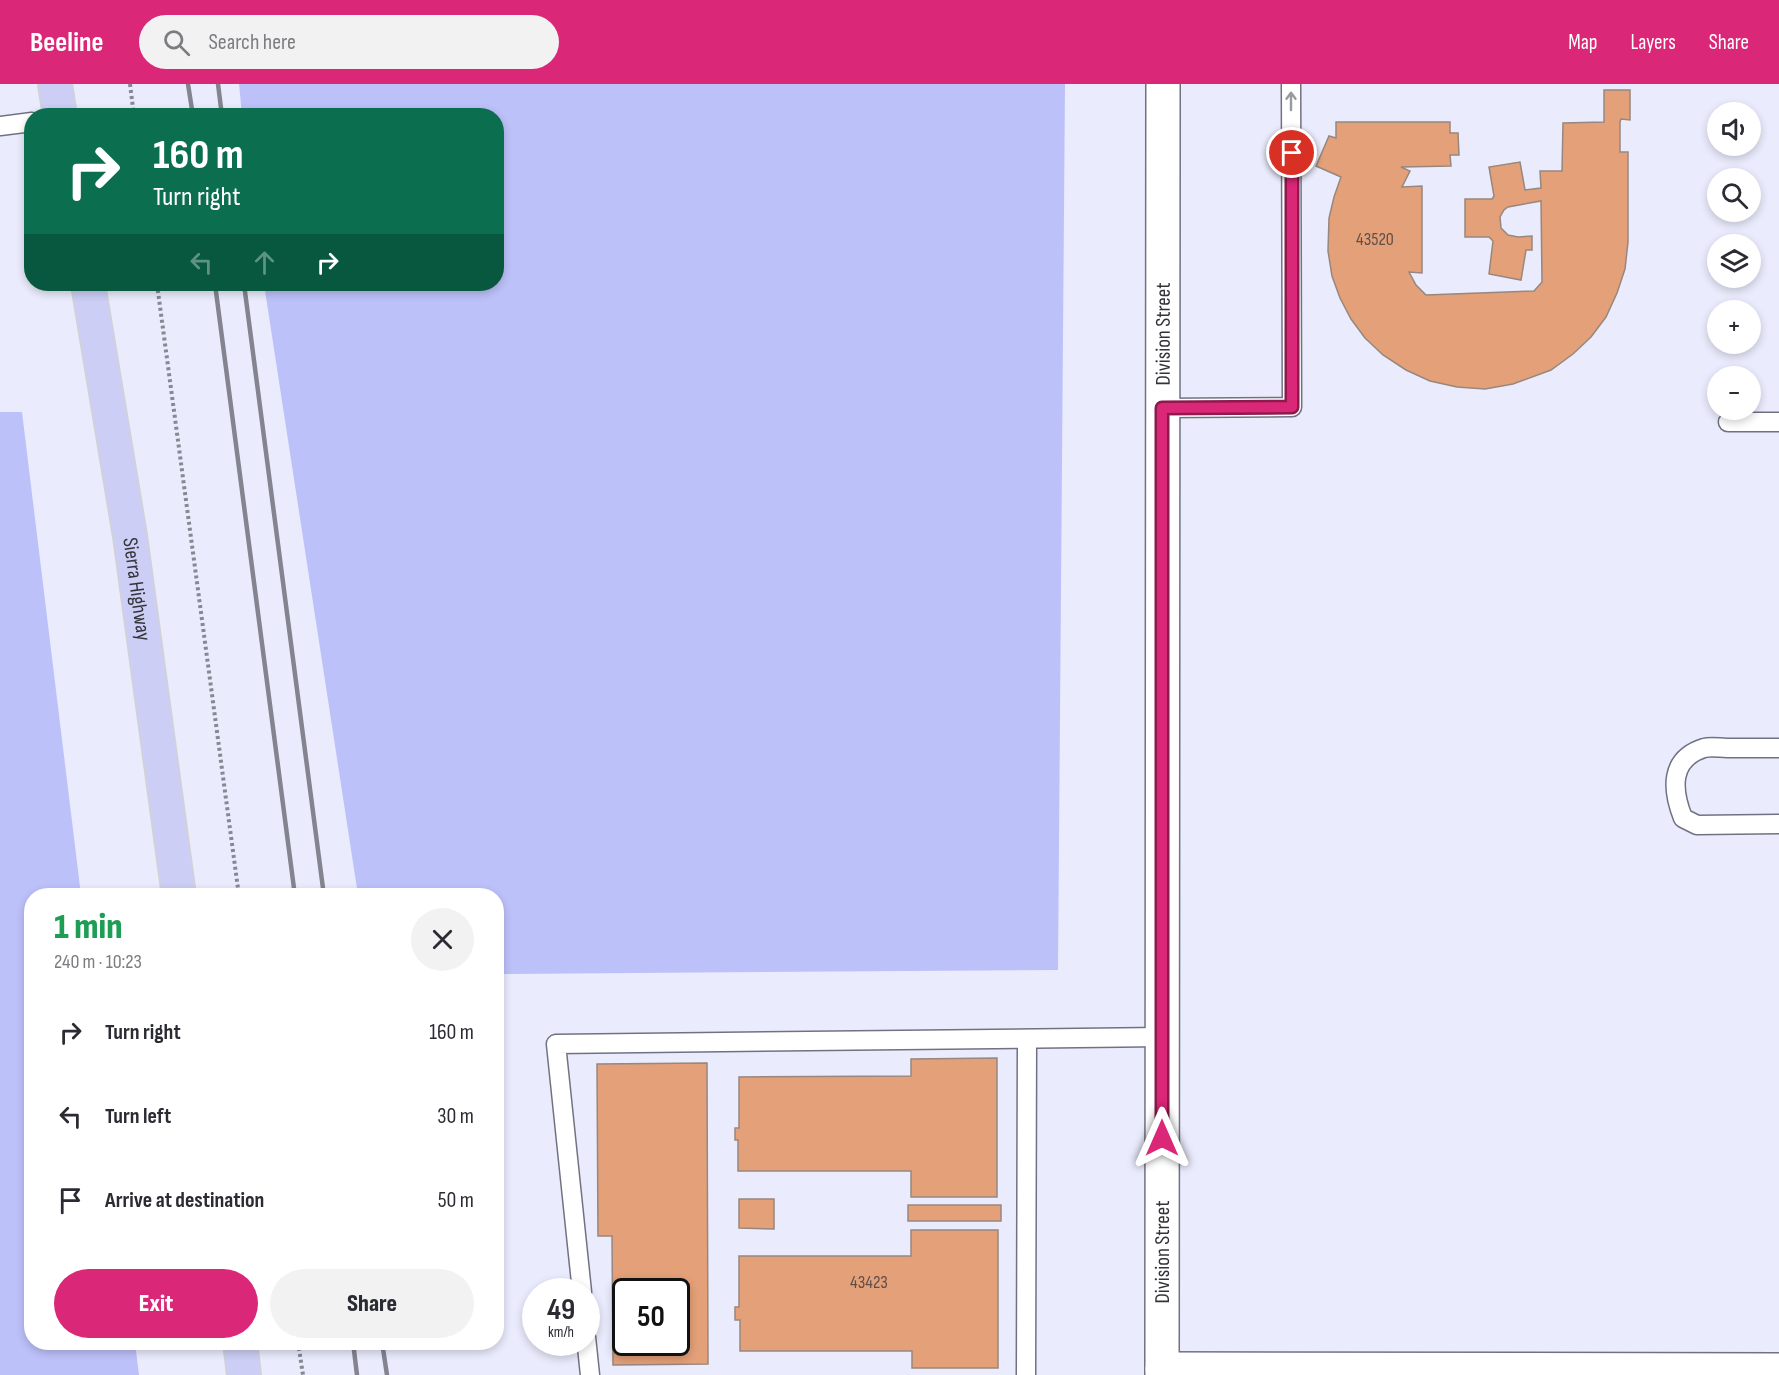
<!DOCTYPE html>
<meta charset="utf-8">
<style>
body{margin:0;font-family:"Sofia Sans Condensed",sans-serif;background:#f2f2f3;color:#2b2b33;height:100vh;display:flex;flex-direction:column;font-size:22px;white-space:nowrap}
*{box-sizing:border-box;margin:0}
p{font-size:20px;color:#7c7c81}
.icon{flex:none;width:33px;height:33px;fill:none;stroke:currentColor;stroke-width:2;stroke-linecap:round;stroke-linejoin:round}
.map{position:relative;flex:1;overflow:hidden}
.side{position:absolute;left:24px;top:804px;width:480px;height:462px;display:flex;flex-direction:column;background:#fff;border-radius:24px;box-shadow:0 3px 9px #0003}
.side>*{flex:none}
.guide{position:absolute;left:24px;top:24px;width:480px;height:183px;border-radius:24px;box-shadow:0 3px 9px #0003;background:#0b6e4f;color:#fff;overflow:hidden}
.buttons{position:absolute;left:1707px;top:18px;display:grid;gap:12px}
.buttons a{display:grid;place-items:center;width:54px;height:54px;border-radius:50%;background:#fff;box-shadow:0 3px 9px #0003;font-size:30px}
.speed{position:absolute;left:522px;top:1194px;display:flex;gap:12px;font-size:30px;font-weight:700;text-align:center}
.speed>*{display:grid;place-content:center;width:78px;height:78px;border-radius:50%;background:#fff;box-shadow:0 3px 9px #0003;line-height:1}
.speed small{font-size:15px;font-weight:400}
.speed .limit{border:3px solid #111;border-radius:9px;background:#fff;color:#111}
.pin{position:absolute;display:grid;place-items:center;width:51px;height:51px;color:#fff;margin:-26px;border:3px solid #fff;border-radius:50%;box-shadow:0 2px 6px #0007}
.me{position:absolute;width:66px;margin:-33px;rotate:0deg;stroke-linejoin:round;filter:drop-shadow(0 0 4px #0008)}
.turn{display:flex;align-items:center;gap:21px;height:126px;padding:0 30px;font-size:27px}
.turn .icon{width:78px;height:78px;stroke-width:2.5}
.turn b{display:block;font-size:42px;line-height:51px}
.lanes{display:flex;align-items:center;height:57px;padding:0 30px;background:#0003;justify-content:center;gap:30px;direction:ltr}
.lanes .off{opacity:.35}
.round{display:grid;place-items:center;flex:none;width:63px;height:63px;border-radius:32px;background:#f2f2f3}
.summary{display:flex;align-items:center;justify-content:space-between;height:102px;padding:0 30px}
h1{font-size:36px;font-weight:800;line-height:45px;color:#1e9e55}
.action{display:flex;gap:12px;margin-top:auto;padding:12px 30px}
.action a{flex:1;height:69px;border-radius:36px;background:#db2777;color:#fff;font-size:24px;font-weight:800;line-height:69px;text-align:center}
.action a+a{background:#f2f2f3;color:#2b2b33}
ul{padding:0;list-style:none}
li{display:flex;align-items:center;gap:18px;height:84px;padding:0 30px}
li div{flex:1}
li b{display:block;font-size:22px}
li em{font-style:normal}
header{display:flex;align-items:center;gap:36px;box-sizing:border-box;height:84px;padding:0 30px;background:#db2777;color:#fff}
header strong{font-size:28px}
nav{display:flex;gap:33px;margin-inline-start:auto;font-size:21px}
.search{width:420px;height:54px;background:#f2f2f3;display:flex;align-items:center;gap:15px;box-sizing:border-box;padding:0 21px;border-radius:33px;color:#7c7c81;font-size:22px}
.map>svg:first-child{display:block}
</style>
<header>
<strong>Beeline</strong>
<div class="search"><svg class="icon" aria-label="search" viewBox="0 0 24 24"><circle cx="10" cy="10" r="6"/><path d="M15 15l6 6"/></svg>Search here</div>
<nav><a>Map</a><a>Layers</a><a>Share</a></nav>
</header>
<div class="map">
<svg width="1779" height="1291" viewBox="0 0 1779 1291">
<rect width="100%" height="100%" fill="#eaecfd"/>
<g fill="#bdc1f9">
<path d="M239,0h826l-7,886 -561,4 -1,-78 -138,-1 -94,-611h232v-168l-254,-1z"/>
<path d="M0,328h22l59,483 -49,1v446l103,1 4,32h-139z"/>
</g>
<g fill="#e4a078" stroke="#97877e" stroke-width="1.5" fill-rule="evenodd">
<path d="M1604,6h26v30l-9,-1 -1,3v30h8v90l-3,27 -8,24 -11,24 -15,20 -18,17 -22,16 -38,14 -28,5 -28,-2 -27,-6 -24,-11 -23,-15 -18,-17 -14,-19 -11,-21 -8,-22 -4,-25 1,-33 5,-21 7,-20 -25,-11 13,-30 7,2v-16h114v11h8l1,22h-9l1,11 -50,1 9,4 -8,16 20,-1v87l-13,-1 7,13 10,10 108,-4 8,-9 -1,-81 -33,6 -4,3 -4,7 1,11 7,7 10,2 14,-1v14h-6l-5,30 -32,-6 4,-33 -4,-4h-24v-38h27l2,-3 -5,-29 31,-5 5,28 16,-2 -1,-17h22l1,-48 41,-1z"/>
<path d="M997,974v139h-86v-26h-173v-31h-3v-12h4v-51l172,-1v-17z"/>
<path d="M707,979l1,301 -95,1 -1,-129h-14l-1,-172zM626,1208h50v50h-50z"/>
<path d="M739,1115h35v30l-35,-1z"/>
<rect x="908" y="1121" width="93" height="16"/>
<path d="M911,1146h87v138h-86v-17h-172v-31h-5v-13h4v-51h172z"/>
</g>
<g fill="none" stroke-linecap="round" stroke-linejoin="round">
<defs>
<g id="lane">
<path d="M0,42l32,-4"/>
<path d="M1162,324l130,-1 -1,-323"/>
<path d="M1728,338h51"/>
<path d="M1779,664c-17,0 -35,0 -52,0 -7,0 -16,-2 -23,0 -35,11 -32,42 -21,70l14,7 82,-1"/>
<path d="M582,1208l-26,-248 606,-7"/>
<path d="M586,1253l4,38"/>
<path d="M1026,1291l1,-336"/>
</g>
<path id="street" d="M1162,1285l617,1"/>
<g id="secondary">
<path id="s1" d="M1162,1291l1,-1291"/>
</g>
<g id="primary">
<path d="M55,0l5,32"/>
<path id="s2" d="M88,200l42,252 49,360"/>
<path d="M240,1258l4,33"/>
</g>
</defs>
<use href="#lane" stroke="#707281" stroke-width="21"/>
<use href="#street" stroke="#707281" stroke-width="36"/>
<use href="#secondary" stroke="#707281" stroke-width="36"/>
<use href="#primary" stroke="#d2d2d4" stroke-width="36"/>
<g stroke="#868893" stroke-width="4" stroke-dasharray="3 3" stroke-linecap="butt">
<path d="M130,0l4,32"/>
<path d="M157,200l82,612"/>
<path d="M298,1258l5,33"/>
</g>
<use href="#lane" stroke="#fff" stroke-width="18"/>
<use href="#street" stroke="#fff" stroke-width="33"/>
<use href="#secondary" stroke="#fff" stroke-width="33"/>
<use href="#primary" stroke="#cdcef5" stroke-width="33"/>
<g stroke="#83848f" stroke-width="4.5">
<path d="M188,0l5,32"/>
<path d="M218,0l4,32"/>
<path d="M215,200l80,612"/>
<path d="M244,200l80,612"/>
<path d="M353,1258l4,33"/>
<path d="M382,1258l5,33"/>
</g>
</g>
<defs><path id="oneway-shaft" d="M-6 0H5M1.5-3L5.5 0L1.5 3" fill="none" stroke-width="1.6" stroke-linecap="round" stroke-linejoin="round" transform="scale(1.5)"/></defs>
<use stroke="#999a9c" href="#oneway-shaft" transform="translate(1291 17) rotate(-90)"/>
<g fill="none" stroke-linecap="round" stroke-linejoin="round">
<defs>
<path id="route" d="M1162,1054v-730l130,-1v-254"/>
</defs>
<use href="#route" stroke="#8e194d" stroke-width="15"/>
<use href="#route" stroke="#db2777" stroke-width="10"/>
</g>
<g text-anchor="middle" stroke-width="5" stroke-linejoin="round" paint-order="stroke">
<g font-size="18" fill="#5f4f4a">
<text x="1375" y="161">43520</text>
<text x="869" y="1204">43423</text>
</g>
<g font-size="21" fill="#33343a" stroke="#fafafd">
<text dy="7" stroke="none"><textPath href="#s1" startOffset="1041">Division Street</textPath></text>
<text dy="7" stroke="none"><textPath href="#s2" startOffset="309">Sierra Highway</textPath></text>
<text dy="7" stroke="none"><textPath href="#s1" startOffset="123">Division Street</textPath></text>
</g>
</g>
</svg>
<div class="buttons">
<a><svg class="icon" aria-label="sound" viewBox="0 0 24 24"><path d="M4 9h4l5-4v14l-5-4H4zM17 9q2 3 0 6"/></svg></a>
<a><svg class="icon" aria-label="search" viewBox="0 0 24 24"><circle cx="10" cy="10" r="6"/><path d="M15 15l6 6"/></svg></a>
<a><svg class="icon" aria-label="layers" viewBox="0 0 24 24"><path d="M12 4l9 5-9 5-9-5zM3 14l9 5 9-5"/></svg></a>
<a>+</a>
<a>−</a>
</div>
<div class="speed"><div>49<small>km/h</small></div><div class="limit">50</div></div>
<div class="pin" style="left:1292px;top:69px;background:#d93025"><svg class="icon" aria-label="arrive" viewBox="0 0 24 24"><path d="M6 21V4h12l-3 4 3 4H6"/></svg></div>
<svg class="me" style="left:1162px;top:1054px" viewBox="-20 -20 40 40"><path d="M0-17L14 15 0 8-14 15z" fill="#db2777" stroke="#fff" stroke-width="4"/></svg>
<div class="guide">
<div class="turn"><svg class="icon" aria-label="right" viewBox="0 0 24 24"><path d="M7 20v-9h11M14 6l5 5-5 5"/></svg><div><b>160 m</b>Turn right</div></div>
<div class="lanes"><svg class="icon off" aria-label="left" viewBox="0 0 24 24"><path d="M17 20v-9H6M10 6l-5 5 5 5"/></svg><svg class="icon off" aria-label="ahead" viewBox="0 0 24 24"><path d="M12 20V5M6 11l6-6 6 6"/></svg><svg class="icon" aria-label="right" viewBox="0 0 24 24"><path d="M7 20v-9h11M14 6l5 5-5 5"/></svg></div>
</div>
<section class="side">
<div class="summary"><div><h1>1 min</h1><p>240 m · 10:23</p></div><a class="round"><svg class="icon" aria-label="close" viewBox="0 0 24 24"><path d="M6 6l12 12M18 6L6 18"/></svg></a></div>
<ul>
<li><svg class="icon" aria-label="right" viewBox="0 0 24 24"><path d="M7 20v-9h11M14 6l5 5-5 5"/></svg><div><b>Turn right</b></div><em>160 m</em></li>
<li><svg class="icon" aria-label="left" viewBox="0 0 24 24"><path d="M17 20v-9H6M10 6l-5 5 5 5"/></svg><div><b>Turn left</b></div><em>30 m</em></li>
<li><svg class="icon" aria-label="arrive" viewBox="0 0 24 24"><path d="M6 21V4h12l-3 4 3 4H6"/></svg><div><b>Arrive at destination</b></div><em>50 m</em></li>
</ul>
<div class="action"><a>Exit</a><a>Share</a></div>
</section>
</div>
